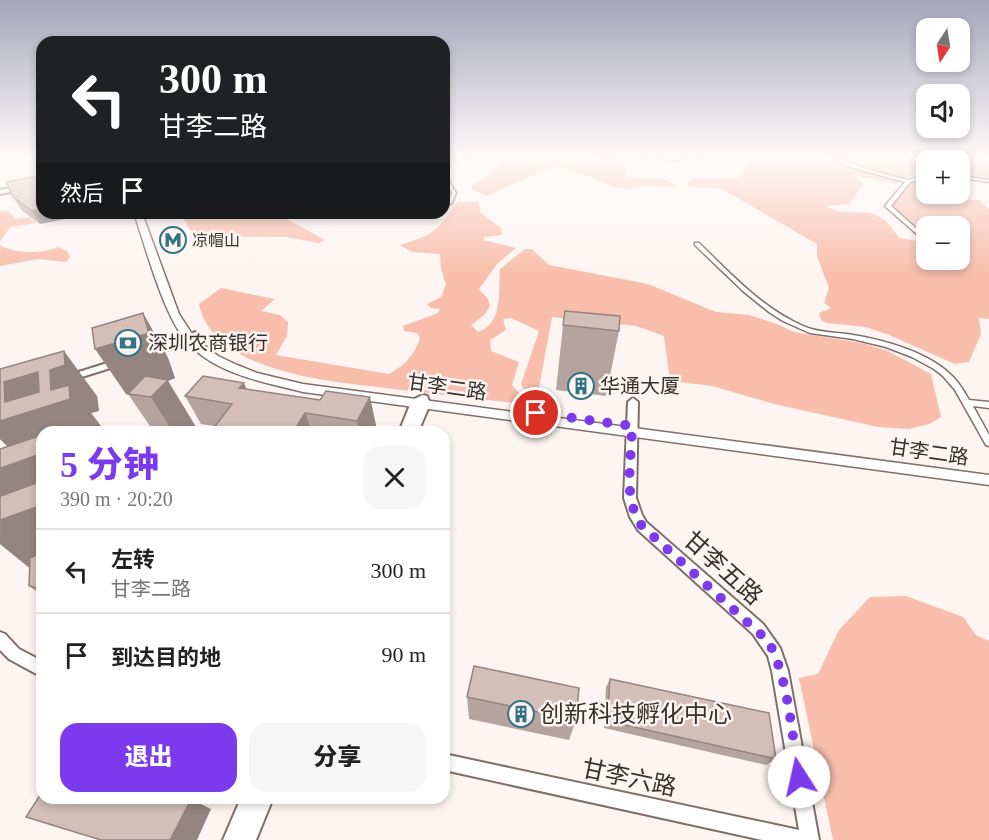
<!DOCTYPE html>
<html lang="zh">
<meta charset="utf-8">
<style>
body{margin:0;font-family:"Times New Roman","Noto Sans SC",serif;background:#f6f6f6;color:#222;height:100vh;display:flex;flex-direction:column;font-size:22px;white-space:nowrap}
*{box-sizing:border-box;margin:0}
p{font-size:20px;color:#767676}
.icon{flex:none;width:33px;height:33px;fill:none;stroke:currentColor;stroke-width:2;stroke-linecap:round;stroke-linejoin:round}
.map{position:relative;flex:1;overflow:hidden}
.drawer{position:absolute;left:36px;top:426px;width:414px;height:378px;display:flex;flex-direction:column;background:#fff;border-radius:18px;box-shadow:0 3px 9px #0003}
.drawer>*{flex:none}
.banner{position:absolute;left:36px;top:36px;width:414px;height:183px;border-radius:18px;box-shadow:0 3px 9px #0003;background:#202124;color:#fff;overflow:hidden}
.needle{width:39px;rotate:192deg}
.buttons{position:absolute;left:916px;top:18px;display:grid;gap:12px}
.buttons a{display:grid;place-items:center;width:54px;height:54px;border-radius:12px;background:#fff;box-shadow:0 3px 9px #0003;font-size:30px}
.pin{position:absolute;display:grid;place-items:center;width:51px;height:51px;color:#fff;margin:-26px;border:3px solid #fff;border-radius:50%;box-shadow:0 2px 6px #0007}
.me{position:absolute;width:66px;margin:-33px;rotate:350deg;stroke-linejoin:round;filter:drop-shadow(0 0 4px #0008)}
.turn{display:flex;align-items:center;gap:21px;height:126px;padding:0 24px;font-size:27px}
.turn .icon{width:78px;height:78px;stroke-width:2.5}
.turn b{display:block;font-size:42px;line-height:51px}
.then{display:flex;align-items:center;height:57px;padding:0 24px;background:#0003;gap:12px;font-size:22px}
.round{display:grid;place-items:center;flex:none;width:63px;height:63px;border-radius:18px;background:#f6f6f6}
.headline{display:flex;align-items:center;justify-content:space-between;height:102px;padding:0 24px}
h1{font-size:36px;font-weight:800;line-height:45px;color:#7c3aed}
.action{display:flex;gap:12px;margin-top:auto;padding:12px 24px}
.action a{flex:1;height:69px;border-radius:18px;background:#7c3aed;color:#fff;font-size:24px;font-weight:800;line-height:69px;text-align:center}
.action a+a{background:#f6f6f6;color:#222}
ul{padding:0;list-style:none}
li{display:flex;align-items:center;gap:18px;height:84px;padding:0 24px;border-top:2px solid #e0e0e0}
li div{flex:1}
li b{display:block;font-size:22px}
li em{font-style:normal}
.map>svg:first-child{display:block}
</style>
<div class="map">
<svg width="989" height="840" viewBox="0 0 989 840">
<rect width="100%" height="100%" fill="#fef5f2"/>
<g fill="#f8beab">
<path d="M501,157h67l36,4 25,-4 4,3 -8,8 1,7c15,7 41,-2 52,12l-35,-1 -16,3 -11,-1 -23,-10 -39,-12 -67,30 -16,-7 1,-4c12,-6 22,-13 30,-24z"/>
<path d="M733,157h93l10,5 30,6 34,13 -5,3 -40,-9 8,10 -14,19 -24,2c31,17 47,-11 74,32l19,3 2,10 7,9h33v-34h-33v14c-11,-12 -27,-22 -37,-34l20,-24 17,-2v14h20l17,6h16l9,10v109l-10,-1 2,16 -12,28 -14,2 -66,-29 -23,-8 -39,-4 -6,-3 -2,-7 12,-5 -7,-5 5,-15 -12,-32v-12l-95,-55 -32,-2 -3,-3 8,-7 45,1 8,-13z"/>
<path d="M833,157h135l21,3v23l-29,-4v-19h-33v13l-30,6 -29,-12 -23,-4z"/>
<path d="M458,202h20l2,10 22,17 -1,6 -16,2 -2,3 33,8 -19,16 -18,25 9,10 2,7 -5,8 -14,11 7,7c26,-9 20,-40 22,-63l25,-20h7l17,16 99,19 68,28 33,3 28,9 17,8 68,11 26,8 43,23 10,43 -12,7 -20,5 -31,-2 -104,-23 -62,-18 -42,-5 -6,-45 -28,-10 -84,-9 -13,71 -9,3 -6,-2 -3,-5 18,-53 -28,-13 -8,1 3,11 -16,10 1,11 28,11 -7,23 8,9 10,7 1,4c-43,-5 -86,-10 -128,-15 -59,-8 -189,-13 -204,-86l22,-16 54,11 -14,12 19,4 8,7 -1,14 -11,19 113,19c16,-9 25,-18 31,-36l-3,-5 -13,-2 -1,-5 35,-13 2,-4 -9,-1 -4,-4 14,-7 5,-12 -5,-17 -1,-14 -28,-2 -12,-7c36,-11 36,-14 58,-43z"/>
<path d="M0,210l8,1 8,8 13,-2 8,6 -27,4 -10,15z"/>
<path d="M168,213h108l49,27 -6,3 -34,-6 -86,-1 -8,-5 -9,-14h-15z"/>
<path d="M0,245c14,9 43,9 58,2l9,4 3,6 -4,5 -28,-3 -38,7z"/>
<path d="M906,596l57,21 13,18 13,6v199h-156l-34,-162 19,-4 21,-44 31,-33z"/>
</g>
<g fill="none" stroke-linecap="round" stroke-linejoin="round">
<defs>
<g id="minor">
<path d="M461,157h9l-26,6v-2z"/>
<path d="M596,157h20l-2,1h-16z"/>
<path d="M640,157l31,2 34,-2 -34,4z"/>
<path d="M828,157h5l37,13 33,9 5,1 19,-5v2l-17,5 -19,24 36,32v5l-42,-37 20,-24 -51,-14z"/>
<path d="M444,175l2,1 10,17 -4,10 -8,4v-4l4,-2 4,-8 -8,-13z"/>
<path d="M960,176l29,4v2l-29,-4z"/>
<path d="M695,243h4c32,31 63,65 104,83 16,7 33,6 50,9 31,5 74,17 97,39 8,7 14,17 19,26l20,2v6l-16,-2 16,29v11l-3,-1 -31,-55 -12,-14 -9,-7 -22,-12 -26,-10 -33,-8 -43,-6 -27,-12 -14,-9 -26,-21 -48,-46z"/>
</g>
<g id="tertiary">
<path d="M42,182v4l-42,8v-4z"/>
<path d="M195,332l4,3 -6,6 -41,14 -5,-3 2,-2 38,-13z"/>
<path d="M120,359l5,3 -2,2 -54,17 -5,-3 2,-2z"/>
<path d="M423,395l4,1 3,8 -12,28h-19l13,-32z"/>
<path d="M633,398l5,4 -2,96 6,17 4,7 117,102 17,24 8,23 31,169h-57l-318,-70v-16l355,76 -27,-159 -4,-15 -15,-22 -115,-104 -8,-13 -6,-19 4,-96z"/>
<path d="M0,632l5,2 14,15 23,12v16l-33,-18 -9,-9z"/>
<path d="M241,798h32l-17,42h-33z"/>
</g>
<path id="secondary" d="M134,213h8l37,101 15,23 24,19 19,9 20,8 46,11 686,91v10l-686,-93c-40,-10 -88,-18 -117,-51 -23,-27 -40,-93 -52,-128z"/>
</defs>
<use href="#minor" stroke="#816e68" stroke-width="3"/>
<use href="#tertiary" stroke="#816e68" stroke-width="4"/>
<use href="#secondary" stroke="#816e68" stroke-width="3"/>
<use href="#minor" fill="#fff" fill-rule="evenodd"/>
<use href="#tertiary" fill="#fff" fill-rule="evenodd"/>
<use href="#secondary" fill="#fff" fill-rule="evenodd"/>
</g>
<g fill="#b5a39e">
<path d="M42,175l-2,49 -19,-14 -8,-13z"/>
<path d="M143,313l25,45 7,20 -7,3 31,51h-45l-26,-38h-2z"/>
<path d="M563,325l56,6 -13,65 -50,-6z"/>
<path d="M0,369l97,27 2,15 -8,2 13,17v2h-62v164l-13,-10 1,-18 -30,-24v-95l8,-2 -8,-8z"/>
<path d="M247,389l129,36 -4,7h-157l-2,-3 2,-3 -14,-2 -16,-28z"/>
<path d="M610,679l166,80 -10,6 -162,-37 2,-41z"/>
<path d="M467,697l109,23 -7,20 -100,-21z"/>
</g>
<g fill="#948581">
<path d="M42,209v4h54l-56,11 -8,-13z"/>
<path d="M143,313l25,45 7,20 -7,3 31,51h-26l-22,-35 16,-16 -41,13 -31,-45z"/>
<path d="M64,351l33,45 2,15 -8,2 13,17v2h-62v134l-10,4 -32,-26 1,-76 21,-7 -22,-22v-18l5,-19 -1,-20 34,-10 12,-2z"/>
<path d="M244,383l12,27 -17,-22z"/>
<path d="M370,397l6,28 -4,7h-12l-3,-11z"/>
<path d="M305,413l7,19h-19z"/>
<path d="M191,799l20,10 -14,31h-27z"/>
</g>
<g fill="#d3beb8" stroke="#948581" stroke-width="1.5" fill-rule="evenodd">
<path d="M42,175v34l-10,2 -19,-14 -7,-15z"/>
<path d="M565,311l55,5 -1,15 -56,-6z"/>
<path d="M143,313l6,20 -54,16 -3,-21z"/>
<path d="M64,351l1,14 -15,5 1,20 18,-5 1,14 -70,22v-52zM38,372l1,20 -34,10 -1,-20z"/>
<path d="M145,376l23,4 -17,17 -23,-3z"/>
<path d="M203,376l41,7 -5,5 81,12 6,-9 44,6 -13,24 -52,-8 -12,19h-59l-21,-3 19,-25 -47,-8z"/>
<path d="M70,426v6h-18z"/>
<path d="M42,435v70l-42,15v-71zM40,454l2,27 -41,15v-28z"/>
<path d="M42,553v36l-13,-3 1,-28z"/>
<path d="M474,666l105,22 -3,32 -109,-23z"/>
<path d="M610,679l159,34 7,46 -169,-38z"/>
<path d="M42,792v6h144l5,1 -21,41h-69l-75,-23z"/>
</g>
<linearGradient id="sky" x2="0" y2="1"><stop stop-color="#a4a5ba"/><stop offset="0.57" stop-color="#fffaf9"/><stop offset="1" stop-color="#fffaf9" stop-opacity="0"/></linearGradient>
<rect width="989" height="275" fill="url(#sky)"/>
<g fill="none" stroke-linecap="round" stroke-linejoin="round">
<path stroke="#7c3aed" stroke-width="10" stroke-dasharray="0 18" d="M536,413l96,13c0,32 -10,73 10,100l126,115c20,35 24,95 31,136"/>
</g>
<defs>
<symbol id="metro-ring" viewBox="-11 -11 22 22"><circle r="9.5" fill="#fef5f2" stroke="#327486" stroke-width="1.5"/><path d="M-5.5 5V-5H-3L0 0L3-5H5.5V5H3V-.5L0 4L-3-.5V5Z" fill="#327486"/></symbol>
<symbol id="bank-ring" viewBox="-11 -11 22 22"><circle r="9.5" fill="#fef5f2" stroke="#327486" stroke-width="1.5"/><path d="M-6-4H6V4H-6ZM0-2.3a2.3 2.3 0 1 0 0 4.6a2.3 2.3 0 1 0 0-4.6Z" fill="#327486"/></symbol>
<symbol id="building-ring" viewBox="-11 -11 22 22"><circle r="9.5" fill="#fef5f2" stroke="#327486" stroke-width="1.5"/><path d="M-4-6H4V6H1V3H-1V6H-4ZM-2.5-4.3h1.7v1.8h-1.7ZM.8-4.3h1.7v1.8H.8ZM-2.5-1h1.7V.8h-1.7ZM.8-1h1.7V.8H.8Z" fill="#327486"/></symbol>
</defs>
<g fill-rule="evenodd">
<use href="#metro-ring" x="158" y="225" width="30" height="30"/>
<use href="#bank-ring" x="113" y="328" width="30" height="30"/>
<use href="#building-ring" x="566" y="371" width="30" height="30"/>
<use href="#building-ring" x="506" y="699" width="30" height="30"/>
</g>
<g text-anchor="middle" stroke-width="5" stroke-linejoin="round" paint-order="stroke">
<g font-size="16" fill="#38302d" stroke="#fef5f2" text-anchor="start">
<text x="192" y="246">凉帽山</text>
</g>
<g font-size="20" fill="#38302d" stroke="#fef5f2" text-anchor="start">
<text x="148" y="350">深圳农商银行</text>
<text x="600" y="393">华通大厦</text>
</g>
<g font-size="20" fill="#38302d" stroke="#fef5f2">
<text transform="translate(447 387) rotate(8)" y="7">甘李二路</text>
<text transform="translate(929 452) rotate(8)" y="7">甘李二路</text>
</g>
<g font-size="24" fill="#38302d" stroke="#fef5f2">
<text transform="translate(723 568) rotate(42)" y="8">甘李五路</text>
<text transform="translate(629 778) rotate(12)" y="8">甘李六路</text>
</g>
<g font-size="24" fill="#38302d" stroke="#fef5f2" text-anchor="start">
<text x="540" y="722">创新科技孵化中心</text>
</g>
</g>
</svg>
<div class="buttons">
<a><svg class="needle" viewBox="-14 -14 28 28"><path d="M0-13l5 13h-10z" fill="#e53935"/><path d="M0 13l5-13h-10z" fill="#767676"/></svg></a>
<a><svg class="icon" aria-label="sound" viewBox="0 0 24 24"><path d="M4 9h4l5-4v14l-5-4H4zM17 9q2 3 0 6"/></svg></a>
<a>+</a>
<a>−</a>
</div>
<div class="pin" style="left:536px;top:413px;background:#d93025"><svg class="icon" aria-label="arrive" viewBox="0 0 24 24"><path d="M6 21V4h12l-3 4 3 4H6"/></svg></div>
<svg class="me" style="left:799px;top:777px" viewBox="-20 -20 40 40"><circle r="19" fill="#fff"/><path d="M0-13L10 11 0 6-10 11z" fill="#7c3aed"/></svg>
<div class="banner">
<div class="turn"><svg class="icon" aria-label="left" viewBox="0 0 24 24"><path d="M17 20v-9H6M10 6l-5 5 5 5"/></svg><div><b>300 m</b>甘李二路</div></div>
<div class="then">然后<svg class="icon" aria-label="arrive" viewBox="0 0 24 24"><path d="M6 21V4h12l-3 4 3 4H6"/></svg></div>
</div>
<section class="drawer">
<div class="headline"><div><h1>5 分钟</h1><p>390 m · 20:20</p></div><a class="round"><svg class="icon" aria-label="close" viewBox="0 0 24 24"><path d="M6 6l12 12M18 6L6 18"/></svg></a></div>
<ul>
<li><svg class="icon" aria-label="left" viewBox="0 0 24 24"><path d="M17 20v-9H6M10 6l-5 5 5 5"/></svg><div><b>左转</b><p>甘李二路</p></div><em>300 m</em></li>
<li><svg class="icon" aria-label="arrive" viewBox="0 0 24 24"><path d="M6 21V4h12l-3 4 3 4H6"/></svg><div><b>到达目的地</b></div><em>90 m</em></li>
</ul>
<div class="action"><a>退出</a><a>分享</a></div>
</section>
</div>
